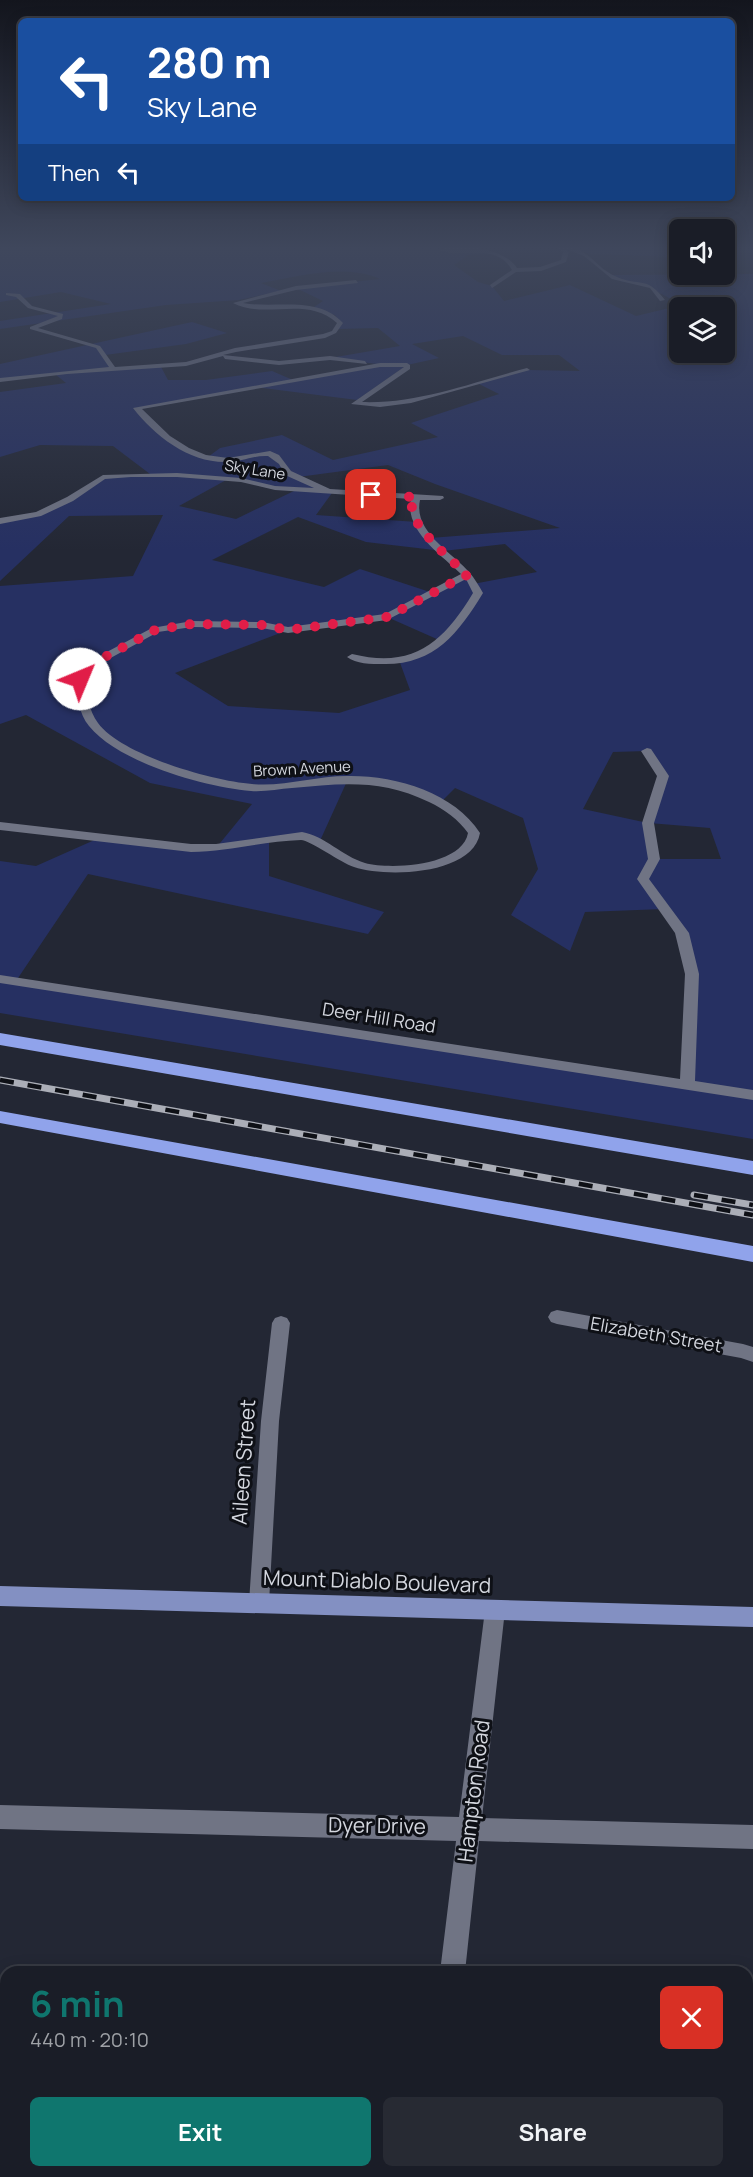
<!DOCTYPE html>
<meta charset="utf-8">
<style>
body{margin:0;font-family:Manrope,sans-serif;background:#272a33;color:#f1f3f6;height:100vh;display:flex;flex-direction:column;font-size:22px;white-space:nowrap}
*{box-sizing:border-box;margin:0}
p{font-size:20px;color:#9fa2a7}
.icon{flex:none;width:33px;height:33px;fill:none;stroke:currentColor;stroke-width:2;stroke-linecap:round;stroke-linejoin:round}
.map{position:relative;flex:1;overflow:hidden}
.side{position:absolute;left:0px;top:1966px;width:753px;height:212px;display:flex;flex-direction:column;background:#1a1d27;border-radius:18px 18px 0 0;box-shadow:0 3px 15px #0003,0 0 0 2px #383b44}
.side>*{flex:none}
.hud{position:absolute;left:18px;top:18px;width:717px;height:183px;border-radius:9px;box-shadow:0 3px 15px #0003,0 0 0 2px #383b44;background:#1a4fa0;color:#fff;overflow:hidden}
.buttons{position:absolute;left:669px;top:219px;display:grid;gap:12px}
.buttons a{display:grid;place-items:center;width:66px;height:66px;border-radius:9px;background:#1a1d27;box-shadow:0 3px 15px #0003,0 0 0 2px #383b44;font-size:30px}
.pin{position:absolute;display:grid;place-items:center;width:51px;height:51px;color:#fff;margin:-26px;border-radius:12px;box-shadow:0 3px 9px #0006}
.me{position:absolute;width:66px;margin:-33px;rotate:45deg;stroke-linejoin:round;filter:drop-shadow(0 0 4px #0008)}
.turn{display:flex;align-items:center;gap:21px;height:126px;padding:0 30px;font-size:27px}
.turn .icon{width:78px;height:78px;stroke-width:2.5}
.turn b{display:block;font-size:42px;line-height:51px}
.then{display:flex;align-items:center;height:57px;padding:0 30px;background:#0003;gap:12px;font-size:22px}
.round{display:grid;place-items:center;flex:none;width:63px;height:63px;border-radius:9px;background:#272a33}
.headline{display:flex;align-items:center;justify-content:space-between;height:102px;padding:0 30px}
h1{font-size:36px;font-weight:700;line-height:45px;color:#0f766e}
.cta{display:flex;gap:12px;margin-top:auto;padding:12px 30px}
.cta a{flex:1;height:69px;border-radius:9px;background:#0f766e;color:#fff;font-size:24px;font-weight:700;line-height:69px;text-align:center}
.cta a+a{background:#272a33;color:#f1f3f6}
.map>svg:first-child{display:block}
</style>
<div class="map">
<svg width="753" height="2177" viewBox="0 0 753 2177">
<rect width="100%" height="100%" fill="#232734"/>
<g fill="#263062" fill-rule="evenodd">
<path d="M0,246h434l8,4 47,3 -21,2 -14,10 24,17 14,4 12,15 66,-16 66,31 46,-11 -37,-20 -22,-3 -14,-7 144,-1v865l-753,-126v-152l36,5 63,-28 117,10 36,-44 -102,-21 -124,-68 -26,9v-138l133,-10 30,-61 -94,1 -69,65v-60l38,-7 65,-37 47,-3 -37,-28 -73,-1 -40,12v-65l66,-9 -11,-9 -55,6v-16l192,-42 35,11 -41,11 -81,11 8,13 47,-3 8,15h38l66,-9 21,9 84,-16 -47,-6 70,-12 -22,-18 -42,1 4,-6 -5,-8 -24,-6 12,-8 -27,-13 84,-9c-35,-16 -83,-2 -119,4l20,8 -42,9 -73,5 -166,24v-8l111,-17 -50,-12 -61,10zM680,308h44v44h-44zM463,336l39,19h57l21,16 -53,-1 -50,13 22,11 -88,29 27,14 -105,23 -51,-25 -62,13 -12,9c-29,-8 -49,-28 -70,-49l117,-21 102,13 50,-35 32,-7 -27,-14zM388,465l47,19 125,44 -130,10 -13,-16 -101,-7 16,-22 -34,-16zM228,479l68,11 -60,29 -57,-13zM298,517l68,25 77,9 62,-7 32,28 -64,12 -6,-9 -34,18 -73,-24 -36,18 -112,-27zM387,617l52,23 -12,12 -28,8 11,30 -71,23 -111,-7 -53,-33 113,-43zM647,751l16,25 -15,47 -65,-14 30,-57zM348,779l64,10 28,14 15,-15 68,30 15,51 -27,46 59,36 15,-39 79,-3 18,24 10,41 -6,111 -670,-104 72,-107 280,60 16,-22 -115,-36v-37l40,-2 10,6zM649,823l61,5 11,31h-67z"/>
<path d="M566,246h113v11l-89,-3z"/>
</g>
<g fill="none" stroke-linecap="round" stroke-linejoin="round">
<g fill="#707484" fill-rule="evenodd">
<path d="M556,246c36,0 35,20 61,31 23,10 29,-2 48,23l-5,1 -10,-13 -38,-9 -28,-23 -20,-8 5,4 -3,10 -25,9 -25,1 -24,16 -2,-3 22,-15c-16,-28 -50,-11 -73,-20 20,-7 66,-2 78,18l23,-1 21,-7 2,-8z"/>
<path d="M356,280l2,3 -62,7 -53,13c34,6 74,-8 100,20l-7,10 -11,5 -89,14 -13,3 56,6 51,-5 35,5 2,3 -37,-4 -51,5 -54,-6 -2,-3 -37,10 -119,8 -67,8v-4l109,-11 -13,-19 -66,-19v-2l28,-11 -30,-8 -12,-11 -10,-2v-2l14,1 12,12 31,8 -1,5 -24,9 62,18 15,21 71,-5 49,-14 88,-14 9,-3 5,-8c-30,-28 -72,-3 -104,-20l63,-17z"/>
<path d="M380,363h27l3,2v4l-48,33c56,2 111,-20 165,-34l3,2 -119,33 -31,4 -29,-3 53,-37h-24l-238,42 28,27 19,12 17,7 22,3 42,-7 9,4 12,16 39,18 113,7 1,2 -4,2h-20c-7,32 32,52 50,73 5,6 9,13 13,20 -25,41 -49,72 -100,71 -12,0 -27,0 -36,-7l5,-3c61,15 91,-11 121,-61l-7,-14 -79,41 -99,13 -26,-5 -70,-1 -34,5 -62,34 -11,13c1,14 4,32 13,44 23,32 115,58 154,61 31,3 64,-8 95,-8 47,-1 107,16 133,57 -7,42 -94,45 -126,34 -13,-4 -44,-27 -53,-27 -37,1 -73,12 -110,12l-191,-22v-8l191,22h25l86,-12c23,4 40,24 63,31 26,7 97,3 103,-30 -9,-13 -24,-24 -39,-31 -46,-23 -87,-19 -137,-14 -13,1 -28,4 -41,3 -46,-4 -132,-28 -162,-65 -10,-12 -13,-32 -14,-47l13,-17 64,-34 40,-7 70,1 26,5 97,-13 76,-40c-19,-19 -57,-43 -50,-75l-136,-9 -34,-8 -64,-5h-46l-26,2 -32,22 -32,15 -41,8v-6l36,-6 31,-15 36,-22 74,-2 64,5 34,8 39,2 -29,-13 -6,-11 -11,-8c-14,-1 -27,6 -41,6 -38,1 -72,-26 -94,-54z"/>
<path d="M647,748l4,1 18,27 -15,47 6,36 -11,20 40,54 10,41 -4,107 58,9v10l-753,-117v-8l680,104 5,-105 -10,-41 -38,-54 11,-20 -6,-36 15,-47 -16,-25z"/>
<path d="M557,1310l186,34 10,3v15l-12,-4 -184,-34 -6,-2 -3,-5 3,-5z"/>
<path d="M281,1316l6,2 3,5 -11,98 -10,182 -3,7 -7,3 -7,-3 -3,-7 12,-182 11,-98 3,-5z"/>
<path d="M495,1600l7,3 3,7 -23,208 271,7v24l-274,-8 -14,131h-25l16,-131 -456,-12v-24l459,12 26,-207 3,-7z"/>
<path d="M413,2172h28l-1,5h-28z"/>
</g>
<path fill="#8390c2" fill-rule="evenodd" d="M0,1586l753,21v20l-753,-21z"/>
<g fill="#90a3eb" fill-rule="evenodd">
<path d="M0,1033l753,128v14l-753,-130z"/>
<path d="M0,1111l753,135v16l-753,-139z"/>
</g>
<defs>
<g id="rail">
<path d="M0,1080l753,135"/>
<path d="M694,1195l59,10"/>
</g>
</defs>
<use href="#rail" stroke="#abaeb7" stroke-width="7"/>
<use href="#rail" stroke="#0e1016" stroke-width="4.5" stroke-dasharray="14" stroke-linecap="butt"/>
</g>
<linearGradient id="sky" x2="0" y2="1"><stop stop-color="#13151d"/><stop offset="0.45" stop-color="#3f475c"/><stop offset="1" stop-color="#3f475c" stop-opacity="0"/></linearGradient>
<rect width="753" height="551" fill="url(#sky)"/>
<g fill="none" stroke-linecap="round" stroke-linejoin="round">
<path stroke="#e11d48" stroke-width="10" stroke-dasharray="0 18" d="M80,679l12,-15 63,-34 37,-6 70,1 26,5 99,-13 80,-42c-13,-13 -58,-50 -55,-69 0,-3 3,-6 4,-9l-45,-2"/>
</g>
<g text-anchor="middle" stroke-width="6" stroke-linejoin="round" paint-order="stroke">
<g font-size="15" fill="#d4d7df" stroke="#0e1016">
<text transform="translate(255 470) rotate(9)" y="5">Sky Lane</text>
<text transform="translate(302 769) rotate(-3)" y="5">Brown Avenue</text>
</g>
<g font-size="18" fill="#d4d7df" stroke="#0e1016">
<text transform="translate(379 1018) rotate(9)" y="6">Deer Hill Road</text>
<text transform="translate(656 1335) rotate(10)" y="6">Elizabeth Street</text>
</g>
<g font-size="21" fill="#d4d7df" stroke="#0e1016">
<text transform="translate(244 1462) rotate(-86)" y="7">Aileen Street</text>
<text transform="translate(377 1582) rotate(2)" y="7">Mount Diablo Boulevard</text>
<text transform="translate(474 1791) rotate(-83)" y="7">Hampton Road</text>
<text transform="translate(377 1826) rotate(1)" y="7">Dyer Drive</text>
</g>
</g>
</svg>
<div class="buttons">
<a><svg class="icon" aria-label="sound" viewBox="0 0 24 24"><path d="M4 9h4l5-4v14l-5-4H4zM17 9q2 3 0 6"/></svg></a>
<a><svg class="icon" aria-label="layers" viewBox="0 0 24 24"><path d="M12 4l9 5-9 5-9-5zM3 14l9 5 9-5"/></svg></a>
</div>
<div class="pin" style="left:371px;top:495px;background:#d93025"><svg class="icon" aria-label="arrive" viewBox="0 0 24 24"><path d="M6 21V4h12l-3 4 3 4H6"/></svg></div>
<svg class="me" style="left:80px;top:679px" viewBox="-20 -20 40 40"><circle r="19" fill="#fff"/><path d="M0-13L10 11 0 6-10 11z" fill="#e11d48"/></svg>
<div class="hud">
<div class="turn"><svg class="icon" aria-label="left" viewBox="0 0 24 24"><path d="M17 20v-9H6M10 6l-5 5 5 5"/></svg><div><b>280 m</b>Sky Lane</div></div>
<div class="then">Then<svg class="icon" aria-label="left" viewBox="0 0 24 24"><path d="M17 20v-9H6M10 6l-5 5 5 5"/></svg></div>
</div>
<section class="side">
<div class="headline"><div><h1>6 min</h1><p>440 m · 20:10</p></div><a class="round" style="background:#d93025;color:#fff"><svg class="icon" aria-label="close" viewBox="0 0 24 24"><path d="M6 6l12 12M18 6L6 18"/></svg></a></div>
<div class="cta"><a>Exit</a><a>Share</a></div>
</section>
</div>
